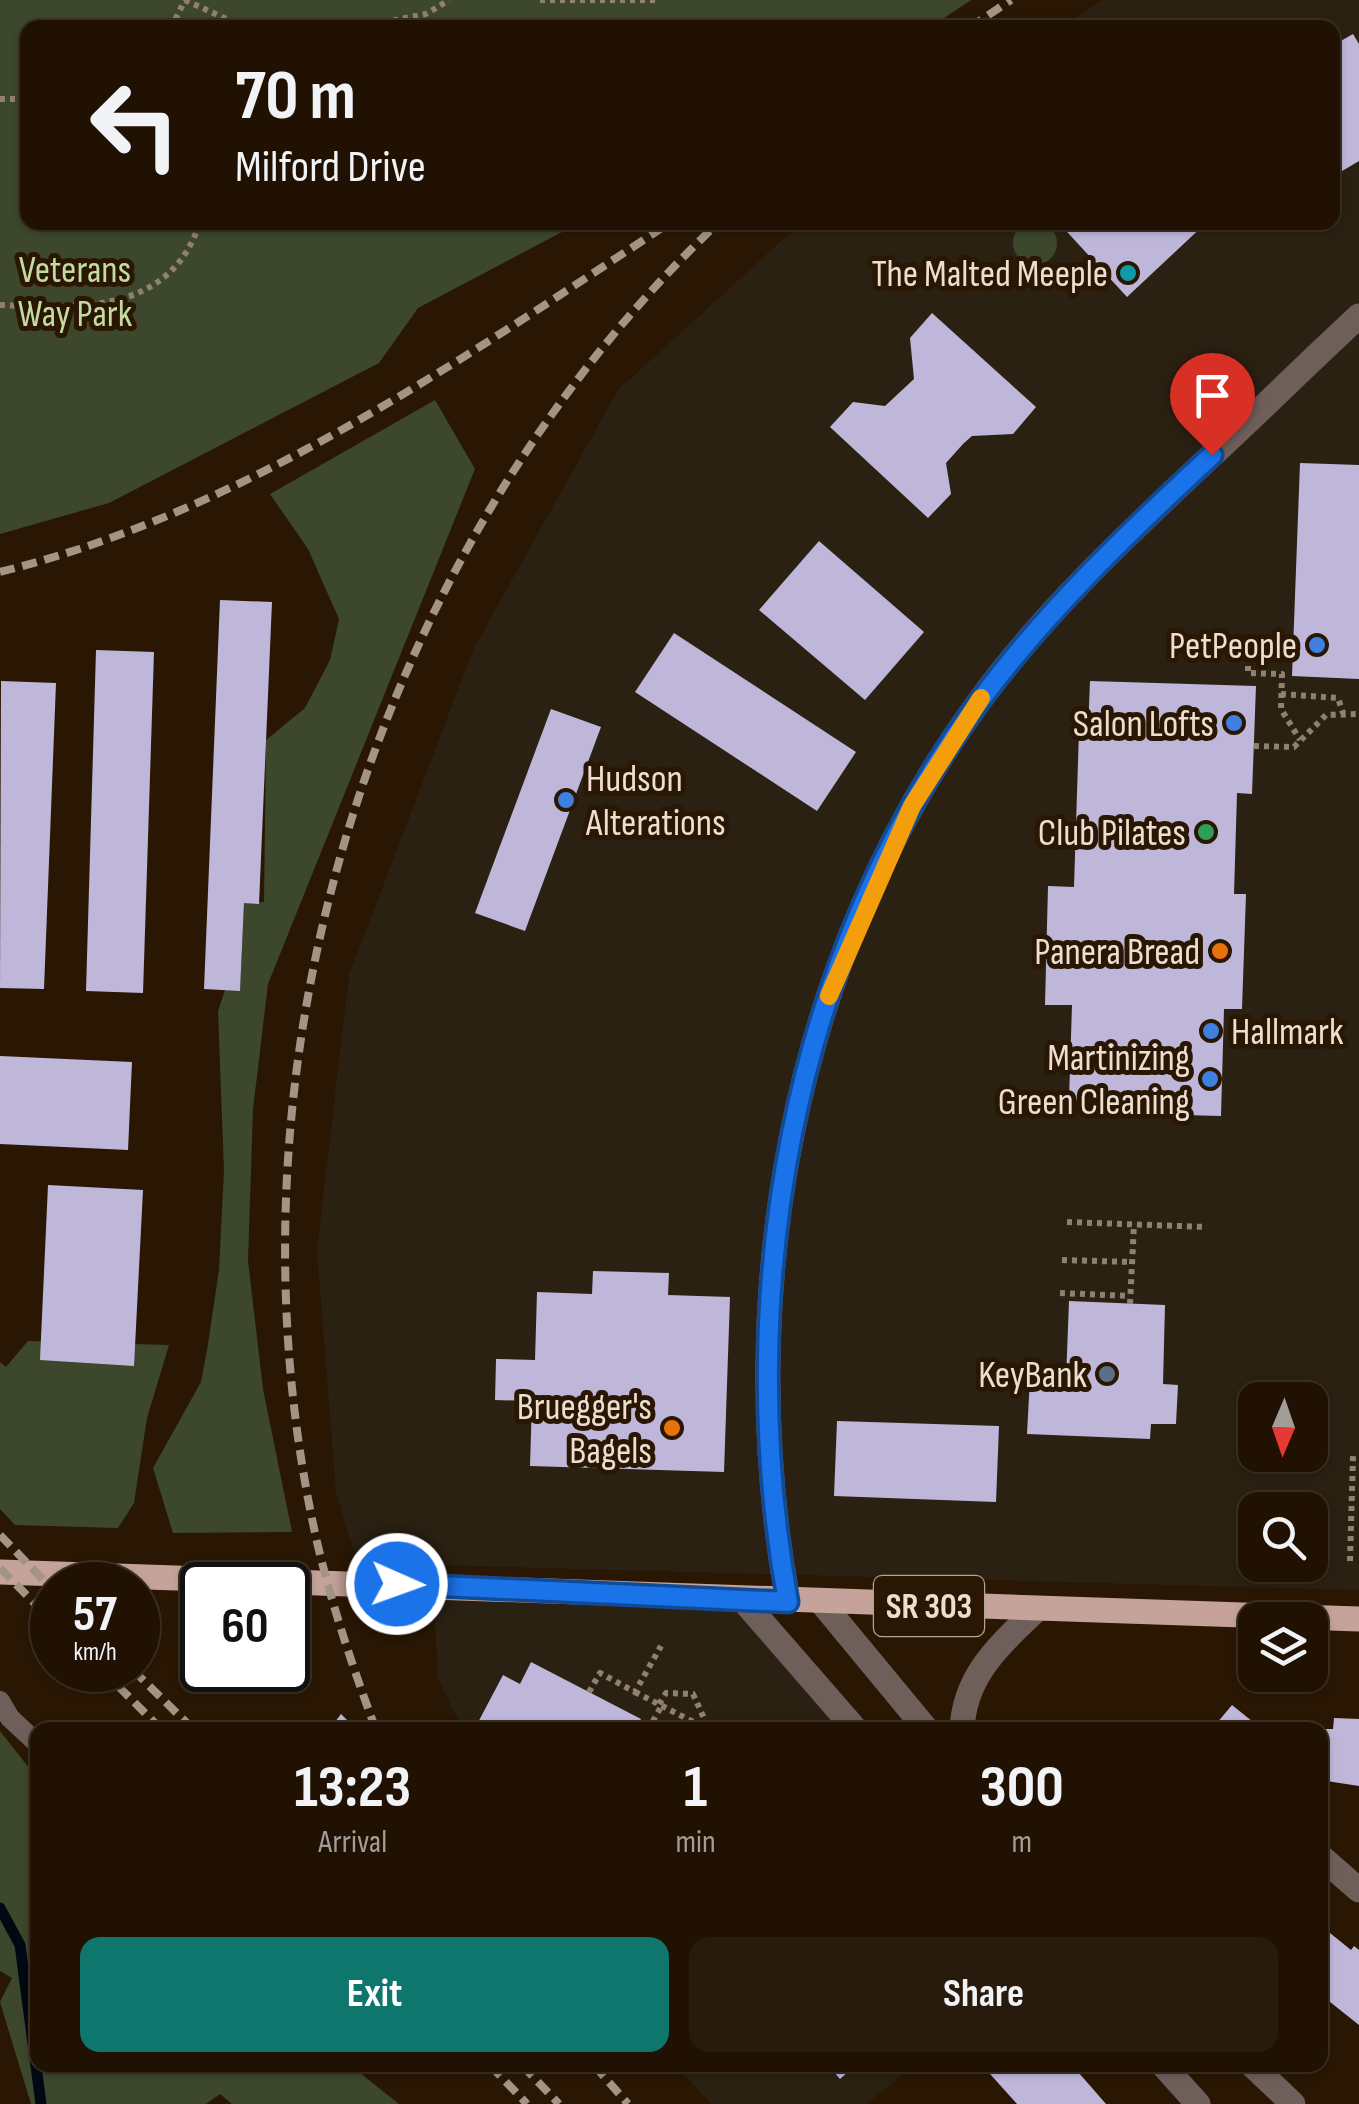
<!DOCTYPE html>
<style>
body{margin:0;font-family:"Sofia Sans Condensed",sans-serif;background:#281a0c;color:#f1f3f6;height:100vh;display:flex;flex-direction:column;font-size:38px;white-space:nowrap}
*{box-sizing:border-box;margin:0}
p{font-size:32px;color:#a29d99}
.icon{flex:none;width:55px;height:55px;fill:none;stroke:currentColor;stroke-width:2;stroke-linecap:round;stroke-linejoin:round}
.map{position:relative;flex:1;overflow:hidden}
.panel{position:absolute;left:30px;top:1722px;width:1298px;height:350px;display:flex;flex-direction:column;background:#201102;border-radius:20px;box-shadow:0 2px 8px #0004,0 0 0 2px #3d3124}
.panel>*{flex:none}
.top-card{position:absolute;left:20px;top:20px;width:1320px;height:210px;border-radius:20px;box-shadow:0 2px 8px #0004,0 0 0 2px #3d3124;background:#201102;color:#f1f3f6;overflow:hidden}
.needle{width:65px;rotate:182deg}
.buttons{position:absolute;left:1238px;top:1382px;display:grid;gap:20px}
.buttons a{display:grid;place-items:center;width:90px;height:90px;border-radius:20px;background:#201102;box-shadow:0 2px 8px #0004,0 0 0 2px #3d3124;font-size:50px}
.speed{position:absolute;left:30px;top:1562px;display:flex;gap:20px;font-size:50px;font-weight:700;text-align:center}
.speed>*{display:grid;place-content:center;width:130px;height:130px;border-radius:50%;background:#201102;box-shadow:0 2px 8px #0004,0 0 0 2px #3d3124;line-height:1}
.speed small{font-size:25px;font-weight:400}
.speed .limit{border:5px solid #111;border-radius:15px;background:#fff;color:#111}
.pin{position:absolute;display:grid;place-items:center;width:85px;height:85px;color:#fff;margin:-102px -42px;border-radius:50% 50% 50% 0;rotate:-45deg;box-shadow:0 0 10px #0007}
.pin .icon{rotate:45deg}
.me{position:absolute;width:110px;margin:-55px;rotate:92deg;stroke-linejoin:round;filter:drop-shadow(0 0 8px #0008)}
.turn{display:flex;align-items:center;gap:35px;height:210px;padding:0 50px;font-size:45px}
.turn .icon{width:130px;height:130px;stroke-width:2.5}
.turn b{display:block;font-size:70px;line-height:85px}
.eta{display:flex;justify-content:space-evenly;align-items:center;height:170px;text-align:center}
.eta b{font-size:60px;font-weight:700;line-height:70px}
.button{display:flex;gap:20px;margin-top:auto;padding:20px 50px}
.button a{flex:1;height:115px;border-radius:20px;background:#0f766e;color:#fff;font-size:40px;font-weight:700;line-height:115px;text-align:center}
.button a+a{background:#281a0c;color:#f1f3f6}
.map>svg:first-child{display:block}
</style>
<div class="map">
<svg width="1359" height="2104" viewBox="0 0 1359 2104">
<rect width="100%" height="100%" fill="#2a1703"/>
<g fill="#2b2112" fill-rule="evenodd">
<path d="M1102,0h257v1590l-1002,-27 -21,-71 -19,-241 32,-276 125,-327 144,-258 183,-167 531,-1v-194l-270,-1zM1255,1400h55v55h-55zM1255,1510h55v55h-55z"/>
<path d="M433,1585l309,14 115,131h-394l-25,-51z"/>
<path d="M676,2065h239l-49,39h-155z"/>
</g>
<g fill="#3c472c">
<path d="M0,0h971l-42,28h-901v194l551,1 -161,85 -39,55 -270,140 -109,31z"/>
<circle cx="1035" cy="243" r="22"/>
<path d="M435,400l40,69 -207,515 -15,125 -5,152 15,128 29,143 -119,1 -20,-65 48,-86 7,-38 11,-74 5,-100 -6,-159 7,-21h15l4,-87 20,-1 2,-162 39,-32 25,-48 9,-41 -31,-70 -38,-55z"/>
<path d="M28,1341l141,4 -22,73 -13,85 -16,25 -103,-3 -15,-16v-147l6,5z"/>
<path d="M0,1731l37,47 1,287h312l49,39h-167l-12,-10 -14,10h-175l-31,-102 12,-24 -12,-7z"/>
</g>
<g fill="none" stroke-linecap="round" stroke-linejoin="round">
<path stroke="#000913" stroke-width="11" d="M0,1908l20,37 21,159"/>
</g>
<g fill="#bfb7da">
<path d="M1353,34l6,10v117l-27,16v-131z"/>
<path d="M1058,222h149l-80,75z"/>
<path d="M932,313l104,94 -23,27 -41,2 -9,8 -17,19 5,31 -23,24 -98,-91 23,-25 32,4 29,-27 -4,-41z"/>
<path d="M1300,463l59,2v214l-67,-3z"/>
<path d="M819,541l105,91 -59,68 -106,-90z"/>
<path d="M220,600l52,2 -13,302 -15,-1 -4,88 -36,-2z"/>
<path d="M674,633l182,119 -39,59 -182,-119z"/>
<path d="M96,650l58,2 -11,341 -57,-2z"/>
<path d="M1,681l55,2 -12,306 -44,-1z"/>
<path d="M1090,681l166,5 -4,108 -15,-1 -3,101h12l-4,115h-18l-3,107 -75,-2 1,-11 -78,-3 3,-95h-27l3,-119 26,1 5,-156 9,1z"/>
<path d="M551,709l50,18 -76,204 -50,-18z"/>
<path d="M0,1056l132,6 -4,88 -128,-6z"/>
<path d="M48,1185l95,5 -9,176 -94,-6z"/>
<path d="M593,1271l76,2 -1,22 62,2 -6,175 -194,-6 2,-65 -37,-1 1,-41 39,1 2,-68 55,2z"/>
<path d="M1069,1301l96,4 -2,79 15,1 -2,39h-25l-1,15 -123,-5 3,-56 36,1z"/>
<path d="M837,1421l162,5 -3,76 -162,-6z"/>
<path d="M531,1662l110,57 -6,11h-161l29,-55 17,9z"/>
<path d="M1232,1705l31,25h-52z"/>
<path d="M341,1714l12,12 -4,4h-20z"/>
<path d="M1334,1718l25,1v67l-39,-6v-51h13z"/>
<path d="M658,1720l18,10h-24z"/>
<path d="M1325,1929l26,21 3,-4 5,4v75l-39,-31 10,-13 -10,-8v-39z"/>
<path d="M828,2065h28l-16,14z"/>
<path d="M982,2065h90l34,39h-89z"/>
</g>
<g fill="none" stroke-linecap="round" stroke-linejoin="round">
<g stroke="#90806f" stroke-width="6" stroke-dasharray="5 5" stroke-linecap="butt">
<path d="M185,0l61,28"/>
<path d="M540,0h116"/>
<path d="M171,28l14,-28"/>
<path d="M354,28l72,-14 23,-14"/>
<path d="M0,99h28"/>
<path d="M0,305c79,3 170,10 200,-83"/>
<path d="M1248,646v27l34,1 -1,35 19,31"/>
<path d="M1281,694l57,4 5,15"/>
<path d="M1254,746l40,1 32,-32 33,-1"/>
<path d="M1067,1222l140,5"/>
<path d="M1062,1260l70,2"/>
<path d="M1060,1293l70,3"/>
<path d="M1130,1304l4,-80"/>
<path d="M1350,1561l3,-105"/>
<path d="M589,1692l11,-19 35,19 26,-46"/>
<path d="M635,1692l74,38"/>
<path d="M659,1704l7,-11 27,1 16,35"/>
<path d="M648,1730l14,-25"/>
</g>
<path stroke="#6f5f5b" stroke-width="20" d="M0,1701l10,17 28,26"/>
<g stroke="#6f5f5b" stroke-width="25">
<path d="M742,1599l114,131"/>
<path d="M788,1601c-56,-306 4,-643 190,-898 66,-91 151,-170 233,-247 50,-46 98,-94 148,-140"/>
<path d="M822,1603l105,127"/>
<path d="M962,1730c2,-55 38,-85 75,-121"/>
<path d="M1320,1856l39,34"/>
<path d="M1163,2065l35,39"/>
<path d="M1252,2065l41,39"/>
</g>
<path stroke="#c5a39a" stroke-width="25" d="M0,1572l1359,47"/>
<g stroke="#a39485" stroke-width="8" stroke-dasharray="15 8" stroke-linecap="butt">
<path d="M969,28l42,-28"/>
<path d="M0,572c248,-62 460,-212 671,-350"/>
<path d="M0,1535l52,54"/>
<path d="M0,1568l52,53"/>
<path d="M102,1670l60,60"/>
<path d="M133,1670l61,60"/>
<path d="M376,1730c-23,-62 -44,-124 -59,-188 -105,-467 54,-991 402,-1320"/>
<path d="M490,2065l37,39"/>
<path d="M522,2065l37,39"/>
<path d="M594,2065l34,39"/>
</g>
</g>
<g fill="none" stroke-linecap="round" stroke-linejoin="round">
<defs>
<path id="route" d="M397,1584l391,18c-56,-307 4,-647 191,-900 67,-91 151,-171 233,-247"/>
</defs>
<use href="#route" stroke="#114b97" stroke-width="25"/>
<use href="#route" stroke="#1a73e8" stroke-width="18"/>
<path stroke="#f59e0b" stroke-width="18" d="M829,996l83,-190 69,-108"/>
</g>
<circle fill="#0f9aa8" stroke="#2a1703" stroke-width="4" cx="1128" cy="273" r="10"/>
<g fill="#3f7fe0" stroke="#2a1703" stroke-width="4">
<circle cx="1317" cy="645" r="10"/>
<circle cx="1234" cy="723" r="10"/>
<circle cx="566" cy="800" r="10"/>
<circle cx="1211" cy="1031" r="10"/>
<circle cx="1210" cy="1079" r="10"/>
</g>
<circle fill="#2e9e5b" stroke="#2a1703" stroke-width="4" cx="1206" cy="832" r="10"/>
<g fill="#e8710a" stroke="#2a1703" stroke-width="4">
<circle cx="1220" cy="951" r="10"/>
<circle cx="672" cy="1428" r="10"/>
</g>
<circle fill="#5c6f8a" stroke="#2a1703" stroke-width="4" cx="1107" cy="1374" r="10"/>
<g text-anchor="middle" stroke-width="10" stroke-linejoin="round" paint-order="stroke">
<rect fill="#2a1703" stroke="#b2a394" stroke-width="2.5" x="874" y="1576" width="110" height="60" rx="8"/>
<g font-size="35" font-weight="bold" fill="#ecdfd2">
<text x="929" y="1618">SR 303</text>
</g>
<g font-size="38" fill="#c3daa2" stroke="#2a1703">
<text x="75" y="282">Veterans<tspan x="75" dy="44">Way Park</tspan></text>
</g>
<g font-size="38" fill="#ecdfd2" stroke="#2a1703" text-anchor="end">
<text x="1108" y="286">The Malted Meeple</text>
<text x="1297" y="658">PetPeople</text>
<text x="1214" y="736">Salon Lofts</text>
<text x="586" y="791" text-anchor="start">Hudson<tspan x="586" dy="44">Alterations</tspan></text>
<text x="1186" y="845">Club Pilates</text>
<text x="1200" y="964">Panera Bread</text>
<text x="1231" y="1044" text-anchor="start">Hallmark</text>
<text x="1190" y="1070">Martinizing<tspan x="1190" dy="44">Green Cleaning</tspan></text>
<text x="1087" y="1387">KeyBank</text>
<text x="652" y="1419">Bruegger's<tspan x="652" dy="44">Bagels</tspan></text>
</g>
</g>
</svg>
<div class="buttons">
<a><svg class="needle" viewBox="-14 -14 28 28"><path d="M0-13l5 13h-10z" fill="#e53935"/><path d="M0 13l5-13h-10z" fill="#a29d99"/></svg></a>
<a><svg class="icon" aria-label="search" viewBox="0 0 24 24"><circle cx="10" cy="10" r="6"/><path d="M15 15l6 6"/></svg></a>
<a><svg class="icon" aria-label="layers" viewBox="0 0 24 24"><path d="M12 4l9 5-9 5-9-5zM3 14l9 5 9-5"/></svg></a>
</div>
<div class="speed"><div>57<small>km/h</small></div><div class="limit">60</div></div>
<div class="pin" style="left:1212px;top:455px;background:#d93025"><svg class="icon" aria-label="arrive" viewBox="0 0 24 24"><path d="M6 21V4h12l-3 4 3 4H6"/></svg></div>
<svg class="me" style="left:397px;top:1584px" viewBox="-20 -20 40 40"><circle r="17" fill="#1a73e8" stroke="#fff" stroke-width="3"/><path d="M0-11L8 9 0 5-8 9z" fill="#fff"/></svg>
<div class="top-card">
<div class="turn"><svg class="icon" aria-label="left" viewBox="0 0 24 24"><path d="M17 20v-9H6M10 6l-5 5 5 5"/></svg><div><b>70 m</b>Milford Drive</div></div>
</div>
<section class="panel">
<div class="eta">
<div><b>13:23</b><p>Arrival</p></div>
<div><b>1</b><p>min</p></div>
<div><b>300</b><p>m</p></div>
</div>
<div class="button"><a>Exit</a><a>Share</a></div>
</section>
</div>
